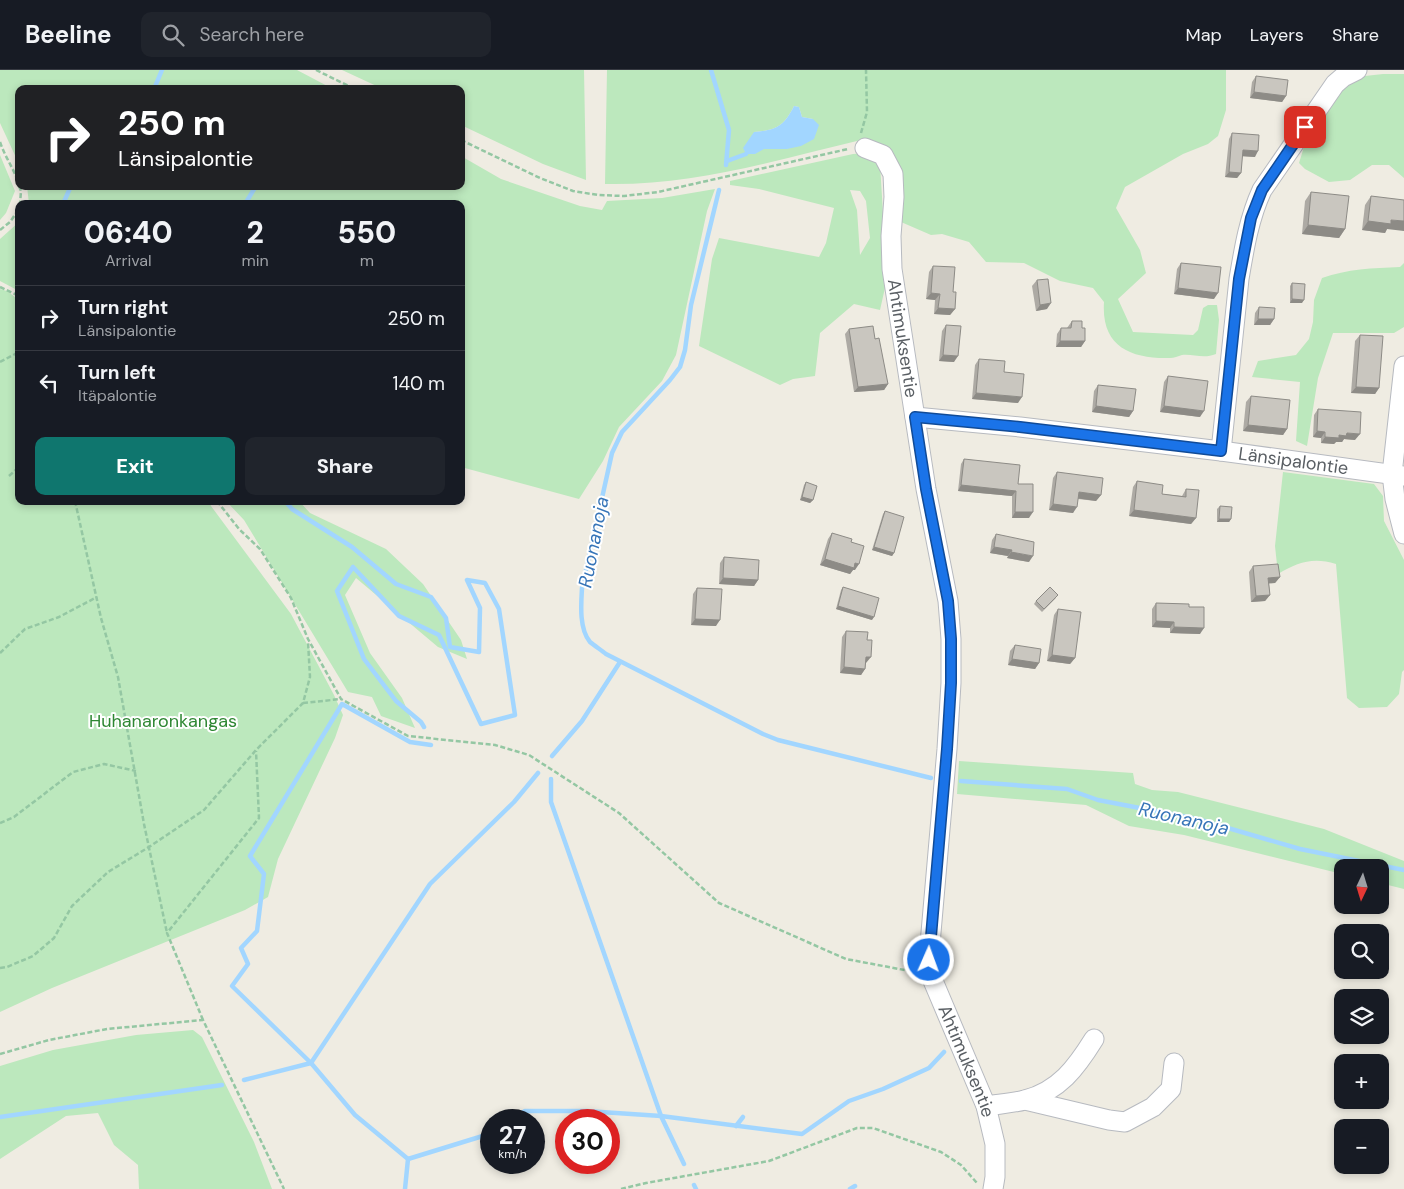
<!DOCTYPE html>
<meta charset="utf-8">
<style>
body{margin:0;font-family:"DM Sans",sans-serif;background:#20242c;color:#f1f3f6;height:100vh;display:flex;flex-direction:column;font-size:19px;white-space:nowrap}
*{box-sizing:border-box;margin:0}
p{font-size:16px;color:#9ea1a6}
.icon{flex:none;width:28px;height:28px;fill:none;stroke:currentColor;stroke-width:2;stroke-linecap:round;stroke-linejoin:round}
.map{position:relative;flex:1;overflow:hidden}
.side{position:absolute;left:15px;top:130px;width:450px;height:305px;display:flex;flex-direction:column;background:#171b24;border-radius:10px;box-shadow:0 2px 8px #0003}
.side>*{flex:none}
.guide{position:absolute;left:15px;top:15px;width:450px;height:105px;border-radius:10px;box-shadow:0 2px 8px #0003;background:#202124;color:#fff;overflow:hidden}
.needle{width:32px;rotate:184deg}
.controls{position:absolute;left:1334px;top:789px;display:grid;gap:10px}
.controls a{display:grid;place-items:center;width:55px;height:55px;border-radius:10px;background:#171b24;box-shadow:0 2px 8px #0003;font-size:25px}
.speed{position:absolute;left:480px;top:1039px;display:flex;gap:10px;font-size:25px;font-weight:700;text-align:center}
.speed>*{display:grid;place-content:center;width:65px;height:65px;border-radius:50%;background:#171b24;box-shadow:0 2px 8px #0003;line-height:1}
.speed small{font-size:12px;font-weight:400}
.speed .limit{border:8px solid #d22;background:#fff;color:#111}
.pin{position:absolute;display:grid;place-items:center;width:42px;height:42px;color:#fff;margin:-21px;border-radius:10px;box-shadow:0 2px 8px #0006}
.me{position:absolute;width:55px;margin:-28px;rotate:2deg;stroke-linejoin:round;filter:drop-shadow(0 0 4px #0008)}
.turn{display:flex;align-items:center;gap:18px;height:105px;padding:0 20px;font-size:22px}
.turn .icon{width:65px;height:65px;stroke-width:2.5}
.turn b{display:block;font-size:35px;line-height:42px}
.eta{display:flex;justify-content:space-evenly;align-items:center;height:85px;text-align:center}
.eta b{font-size:30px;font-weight:800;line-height:35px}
.cta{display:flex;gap:10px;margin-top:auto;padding:10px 20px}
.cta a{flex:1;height:58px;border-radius:10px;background:#0f766e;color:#fff;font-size:20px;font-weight:800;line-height:58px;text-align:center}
.cta a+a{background:#20242c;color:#f1f3f6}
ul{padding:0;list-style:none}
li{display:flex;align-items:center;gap:15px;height:65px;padding:0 20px;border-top:1px solid #363941}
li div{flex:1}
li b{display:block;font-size:19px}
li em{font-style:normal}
header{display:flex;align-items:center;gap:30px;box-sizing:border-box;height:70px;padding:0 25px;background:#171b24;border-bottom:1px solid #363941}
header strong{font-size:24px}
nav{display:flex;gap:28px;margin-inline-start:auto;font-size:18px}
.search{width:350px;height:45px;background:#20242c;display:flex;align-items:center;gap:12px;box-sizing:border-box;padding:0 18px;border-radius:10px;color:#9ea1a6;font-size:19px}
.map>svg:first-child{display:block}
</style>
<header>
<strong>Beeline</strong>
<div class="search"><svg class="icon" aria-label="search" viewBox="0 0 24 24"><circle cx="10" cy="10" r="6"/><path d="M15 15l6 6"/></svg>Search here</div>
<nav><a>Map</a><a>Layers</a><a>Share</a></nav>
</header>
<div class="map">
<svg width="1404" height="1119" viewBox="0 0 1404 1119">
<rect width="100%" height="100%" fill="#efece2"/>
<g fill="#bce8bd" fill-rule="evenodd">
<path d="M0,0h297l36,19h-314v75l-19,-41z"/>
<path d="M342,0h242l2,110 -43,-16 -82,-39v-36h-78z"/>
<path d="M607,0h619v40l-8,26 -10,8 -25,10 -58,33 -9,21 24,42 6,23 -28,26 15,33 60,3 5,-5 5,-22 5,-3h9l2,15 -3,34c-12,5 -22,0 -34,1 -4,1 -8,3 -12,3 -39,1 -69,-11 -66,-56l-11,-14 -33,-7 -36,-18 -38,-1 -17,-20 -27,-8 -11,1 -30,-13 -4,-62 -11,-12 -21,-9c-84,20 -172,47 -260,45zM794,36l5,1 3,10 11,2 -26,30h-23l-10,-17c23,-2 30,-6 40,-26z"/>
<path d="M1383,4h21v104l-15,-13h-17l-22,15 -21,2 -24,-13 -6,-6 5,-16 13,-23 26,-35 22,-13z"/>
<path d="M866,83l14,11 7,115 -7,31 -26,-6 -34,29 -5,43 -22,3 -13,6 -81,-39 13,-87 7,-21 100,19 7,-14 8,-35 -75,-19 -29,-4v-4l123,-27zM850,120l10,1 6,10 4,37 -10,17 -3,-45z"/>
<path d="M0,85l15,36 -9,22 -6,7z"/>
<path d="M461,86l40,23 79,27 22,4 5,-9 55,-3 53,-9 -8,22 -31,144 -14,26 -43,46 -16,34 -24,38 -118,-32v-263h-432l-2,-18h434z"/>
<path d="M19,152v69l-19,-10v-42z"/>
<path d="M1404,193v64l-10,6h-61l-15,45 -11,68 -11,-5 4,-59 -48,-5 6,-16 38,-6 13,-16 4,-17 1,-22 8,-22c25,-9 51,-10 78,-11z"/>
<path d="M0,219l7,2 12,9v201h190l2,5 80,108 43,81 9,20 -8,23 -57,121 -10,38 -23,13 -193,78 -52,24z"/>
<path d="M1283,402l91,12 9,12 1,25 20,39v110l-2,2 -3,22 -12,13 -28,1 -12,-10 -11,-134c-23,-7 -38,-2 -58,10l-3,-28z"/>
<path d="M226,431h73l11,12 76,36 37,35 38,56 6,19 -29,-12 -82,-69 -11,17 25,58 32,45 13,30 -34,-12 -9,-19 -24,-5 -104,-172z"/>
<path d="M959,691l174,12 2,11 17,6 26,2 146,37 80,32v28l-24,-6v-15h-38v6l-158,-39 -55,-9 -43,-21 -129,-11z"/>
<path d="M193,960l9,7 52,105 18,47h-133l-1,-24 -24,-20 -16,-32 -32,3 -66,43v-93l53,-16 83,-15z"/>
</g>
<path fill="#a2d6ff" d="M794,36l5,1 3,10 11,2 6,6 -5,14 -13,7 -14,3h-23l-9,5h-9l-3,-6 11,-16c23,-2 30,-6 40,-26z"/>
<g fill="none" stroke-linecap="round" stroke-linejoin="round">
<g stroke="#a2d6ff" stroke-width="4.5">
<path d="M711,0l18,60 -3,35"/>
<path d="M154,19l8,-19"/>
<path d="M317,19l1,-2"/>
<path d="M727,91l19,-7"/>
<path d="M719,120l-28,115 -6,45 -5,17 -10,13 -48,52 -10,21 -30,135c-1,16 -3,41 8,54 5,4 11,8 16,12l157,80 15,6 153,38"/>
<path d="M63,134l8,-18"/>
<path d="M245,134l11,-18"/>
<path d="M285,431l7,8 60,38 44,37 35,13 15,21 4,29 29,5 1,-44 -13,-28 18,3 14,26 16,106 -34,9 -42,-89 -40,-19 -46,-49 -16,24 27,68 32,42 25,21 3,5"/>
<path d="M552,686l30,-35 38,-59"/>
<path d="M551,709v23l110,314 23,48"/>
<path d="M961,711l106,8 31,11 99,19 103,30 104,21"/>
<path d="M244,1010l67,-17 119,-179 84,-82 24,-29"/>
<path d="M0,1047l222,-32"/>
<path d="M511,1050l14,-9h61l75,5 141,18 47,-33 34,-12 46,-21 15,-16"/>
<path d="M736,1056l7,-9"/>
<path d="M408,1089l78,-24 5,-3"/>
<path d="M694,1115l2,4"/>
<path d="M405,1119l3,-30 -53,-44 -44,-52 -79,-77 16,-22 -7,-16 16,-17 7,-57 -14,-18 92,-152 68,38 21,3"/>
<path d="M850,1119l5,-3"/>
</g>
<defs>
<g id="minor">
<path id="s1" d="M865,78l18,7 10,19 1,23 -3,39 1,33 34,220 22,112 3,38v44l-4,66 -17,195 1,32 55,130 9,38v33l-2,12"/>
<path d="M1404,296l-12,108 3,25 9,35"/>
<path id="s2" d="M915,347l105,10 201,24 183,25"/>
<path d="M1221,381l18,-172c5,-30 10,-61 23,-89l73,-106 8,-7 14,-7"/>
<path d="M1025,1030l84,20 16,2 28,-15 18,-18 3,-26"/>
<path d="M986,1036c13,-2 27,-3 39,-6 34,-9 51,-32 69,-61"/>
</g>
</defs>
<use href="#minor" stroke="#b7bac0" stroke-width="21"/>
<g stroke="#94c7a3" stroke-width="2.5" stroke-dasharray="5 2.5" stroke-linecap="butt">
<path d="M316,0l39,19"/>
<path d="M861,63l6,-21 -1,-42"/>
<path d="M461,70l79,38 33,13 25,4 26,1 34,-4 190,-43"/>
<path d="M0,72c5,15 14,27 19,42"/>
<path d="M19,116l2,5 -1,13"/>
<path d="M0,160l10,-8 9,-13"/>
<path d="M0,217l19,9"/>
<path d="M0,292l19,-10"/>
<path d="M9,406l10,-9"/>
<path d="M75,431l26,117 17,59 26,147 23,109"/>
<path d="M217,431l22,28 21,20 31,49 17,41 33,60 67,37 87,9 34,10 90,58 100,90 127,56 69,13"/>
<path d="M0,583l25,-24 34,-12 38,-20"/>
<path d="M303,633l38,-4"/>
<path d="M0,753l14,-6 59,-45 31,-8 32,7"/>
<path d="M0,898l7,-1 26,-11 21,-18 18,-32 36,-34 41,-25 55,-37 52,-60 47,-47 7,-26 -2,-36"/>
<path d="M203,950l-36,-87 92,-115 -3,-67"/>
<path d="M0,984l49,-14 58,-11 96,-9 81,169"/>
<path d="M621,1119l25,-6 123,-22 88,-33h16l68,24 20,13 16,18"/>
</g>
<use href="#minor" stroke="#fff" stroke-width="19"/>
</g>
<g fill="#adaaa4">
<path d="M1256,6l30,20 -4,6 -32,-4 2,-16z"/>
<path d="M1232,63l23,24 -13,-1 -1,17 -4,5 -12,-1 4,-38z"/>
<path d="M1311,122l34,37 -6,9 -37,-4 3,-33z"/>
<path d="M1371,126l16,33 -2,4 -23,-3 3,-25z"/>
<path d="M1181,193l33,36 -40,-5 3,-25z"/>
<path d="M933,196l20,26 2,17 -5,6 -16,-1 1,-14 -9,-1 3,-27z"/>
<path d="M1037,210l10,29 -11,2 -4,-25z"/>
<path d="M1292,213l10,20h-12v-17z"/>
<path d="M1259,237l15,12 -4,6h-16l1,-12z"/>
<path d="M1072,251l10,7 3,13 -4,6h-25l1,-13 4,-6h6z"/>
<path d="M946,255l8,37 -15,-1 3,-30z"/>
<path d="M849,259l26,10 13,45 -4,6 -30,2 -9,-58z"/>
<path d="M1360,265l19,53 -4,6 -24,-1 4,-52z"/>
<path d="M979,289l25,13 14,31 -46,-4 3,-34z"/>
<path d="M1168,306l32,41 -40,-5 4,-30z"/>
<path d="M1098,315l35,26 -4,6 -37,-5 2,-21z"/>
<path d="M1251,326l36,33 -4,6 -40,-4 3,-29z"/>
<path d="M1318,339l37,31 -11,-1 -2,3h-6l-2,2 -13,-1v-5l-8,-1 1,-22z"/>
<path d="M964,389l54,25 11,34h-17v-22l-54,-5 3,-27z"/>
<path d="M1057,402l44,23 -5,6 -18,-2 -5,14 -24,-3 4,-32z"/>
<path d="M1137,411l25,13 20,2 4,-7 10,29 -5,6 -62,-8 4,-29z"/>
<path d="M806,412l7,18 -3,3 -10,-3 4,-15z"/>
<path d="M1220,436l11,13 -2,3h-12v-13z"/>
<path d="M885,441l9,42 -2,3 -20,-6 11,-36z"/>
<path d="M832,463l19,9 4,28h-2l-3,4 -30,-9 8,-26z"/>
<path d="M996,464l33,28 -22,-4 1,-2 -18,-3 2,-13z"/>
<path d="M724,487l34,23 -4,6 -35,-2 1,-21z"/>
<path d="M1253,496l27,11 -5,6h-6l1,12 -5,6 -14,1 -2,-30z"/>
<path d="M843,517l29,33 -36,-11 5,-19z"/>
<path d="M697,518l19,38 -25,-1 2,-31z"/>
<path d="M1056,528l-14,14 -8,-8 2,-3z"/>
<path d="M1156,533l33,4 11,27 -30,-1v-5l-18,-1v-18z"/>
<path d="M1058,539l17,49 -5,6 -23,-3 7,-46z"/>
<path d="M846,561l20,32 -1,6 -4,6 -21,-2 2,-36z"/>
<path d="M1015,575l24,18 -4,6 -27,-4 2,-14z"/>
</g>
<g fill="#8d8b86">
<path d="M1254,22l32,4 -4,6 -32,-4z"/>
<path d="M1243,80l15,1 -3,6 -16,-1z"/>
<path d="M1229,102l12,1 -4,5 -12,-1z"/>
<path d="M1391,150l13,1v10l-17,-2 -2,4 -23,-3 6,-9z"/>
<path d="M1308,155l37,4 -6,9 -37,-4z"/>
<path d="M1178,218l40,5 -4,6 -40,-5z"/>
<path d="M931,223l9,1 -5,6 -9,-1z"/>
<path d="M1292,229l12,1 -2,3h-12z"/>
<path d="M1051,233l-4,6 -11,2 4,-6z"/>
<path d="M938,238l17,1 -5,6 -16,-1z"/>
<path d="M1258,249h16l-4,6h-16z"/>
<path d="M1060,271h25l-4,6h-25z"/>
<path d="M943,285l15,1 -4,6 -15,-1z"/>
<path d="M888,314l-4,6 -30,2 4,-5z"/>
<path d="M1356,317l23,1 -4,6 -24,-1z"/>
<path d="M976,323l46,4 -4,6 -46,-4z"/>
<path d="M1096,336l37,5 -4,6 -37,-5z"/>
<path d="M1164,336l40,5 -4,6 -40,-5z"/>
<path d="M1248,355l39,4 -4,6 -40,-4z"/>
<path d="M1317,361l8,1 -4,6 -8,-1z"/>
<path d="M1347,363l13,1 -5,6 -11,-1 -2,3h-6l-2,2 -13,-1 4,-6 14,-2z"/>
<path d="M961,415l55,6 -4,5 -54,-5z"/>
<path d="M1079,422l22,3 -5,6 -21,-3z"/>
<path d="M802,427l11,3 -3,3 -10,-3z"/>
<path d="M1053,434l24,3 -4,6 -24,-3z"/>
<path d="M1134,440l62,8 -5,6 -62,-8z"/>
<path d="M1015,442h18l-4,6h-17z"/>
<path d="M1219,449h12l-2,3h-12z"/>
<path d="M874,477l20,6 -2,3 -20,-6z"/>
<path d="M994,477l18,3 -4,6 -18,-3z"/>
<path d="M1011,482l22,4 -4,6 -22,-4z"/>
<path d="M825,489l30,4 4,1 -4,6h-2l-3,4 -30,-9z"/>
<path d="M1280,507l-5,6 -11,1 4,-6z"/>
<path d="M723,508l35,2 -4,6 -35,-2z"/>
<path d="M1270,525l-5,6 -14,1 5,-6z"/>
<path d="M838,536l36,11 -2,3 -36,-11z"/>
<path d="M695,549l25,1 -4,6 -25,-1z"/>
<path d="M1156,551l18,1 -4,6 -18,-1z"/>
<path d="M1174,557l30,1 -4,6 -30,-1z"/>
<path d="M1052,585l23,3 -5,6 -23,-3z"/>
<path d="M866,587h5l-5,6h-4z"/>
<path d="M1012,589l27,4 -4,6 -27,-4z"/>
<path d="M844,597l21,2 -4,6 -21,-2z"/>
</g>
<g fill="#c9c6bf" stroke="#8d8b86">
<path d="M1256,6l32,4 -2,16 -32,-4z"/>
<path d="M1232,63l27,2 -1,16 -15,-1 -2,23 -12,-1z"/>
<path d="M1311,122l38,4 -4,33 -37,-4z"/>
<path d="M1371,126l33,4v21l-13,-1v4l-23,-3z"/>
<path d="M1181,193l40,4 -3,26 -40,-5z"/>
<path d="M933,196l22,1 -2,25h3l-1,17 -17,-1 2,-14 -9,-1z"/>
<path d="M1048,209l3,24 -11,2 -3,-25z"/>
<path d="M1292,213l13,1 -1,16 -12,-1z"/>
<path d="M1259,237l16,1 -1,11h-16z"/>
<path d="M1072,251h10v7h3v13h-25l1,-13h10z"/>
<path d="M946,255l15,1 -3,30 -15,-1z"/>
<path d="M873,256l2,13 4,-1 9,46 -30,3 -9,-58z"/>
<path d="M1360,265l23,1 -4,52 -23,-1z"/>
<path d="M979,289l26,2 -1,11 20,2 -2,23 -46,-4z"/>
<path d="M1168,306l40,5 -4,30 -40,-5z"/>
<path d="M1098,315l38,4 -3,22 -37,-5z"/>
<path d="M1251,326l39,4 -3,29 -39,-4z"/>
<path d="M1318,339l43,3 -1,22 -13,-1 -1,3 -7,-1v3l-14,-1v-5l-8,-1z"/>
<path d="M964,389l56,6 -2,19h15v28h-18l1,-21 -55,-6z"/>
<path d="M1057,402l46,6 -2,17 -22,-3 -2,15 -24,-3z"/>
<path d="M1137,411l26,4 -1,9 24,3v-8l13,1 -3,28 -62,-8z"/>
<path d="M806,412l11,4 -4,14 -11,-3z"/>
<path d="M1220,436l12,1 -1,12h-12z"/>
<path d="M885,441l19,6 -10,36 -20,-6z"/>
<path d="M832,463l20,6 -1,3 13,4 -5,18 -4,-1 -1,5 -29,-9z"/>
<path d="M996,464l38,8 -1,14 -22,-4 1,-2 -18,-3z"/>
<path d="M724,487l35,3 -1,20 -35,-2z"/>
<path d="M1278,494l2,13 -12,1 2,17 -14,1 -3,-30z"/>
<path d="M843,517l36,11 -5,19 -36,-11z"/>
<path d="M1050,517l8,8 -14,14 -8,-8z"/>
<path d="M697,518l25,1 -2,31 -25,-1z"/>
<path d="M1156,533l33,1v3h15v21l-30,-1v-5l-18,-1z"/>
<path d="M1058,539l23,3 -6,46 -23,-3z"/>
<path d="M846,561l22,1 -1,8h5l-1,17h-5l-1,12 -21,-2z"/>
<path d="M1015,575l26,4 -2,14 -27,-4z"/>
</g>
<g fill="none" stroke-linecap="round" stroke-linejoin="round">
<defs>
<path id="route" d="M929,890l18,-211 4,-66v-44l-3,-38 -22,-112 -11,-72 105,10 201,24 18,-172 12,-61 11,-28 43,-63"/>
</defs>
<use href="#route" stroke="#114b97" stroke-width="12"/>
<use href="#route" stroke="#1a73e8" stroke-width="9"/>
</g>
<g text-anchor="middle" stroke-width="4" stroke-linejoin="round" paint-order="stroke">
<g font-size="18" fill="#5a5f64" stroke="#fff">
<text dy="6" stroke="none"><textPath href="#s1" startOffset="206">Ahtimuksentie</textPath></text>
<text dy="6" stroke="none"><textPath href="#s2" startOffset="381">Länsipalontie</textPath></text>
<text dy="6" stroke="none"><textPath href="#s1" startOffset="941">Ahtimuksentie</textPath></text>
</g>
<g font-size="18" fill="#2e8733" stroke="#fff">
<text x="163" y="657">Huhanaronkangas</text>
</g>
<g font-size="19" font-style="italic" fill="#3775b8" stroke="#fff">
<text transform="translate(593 472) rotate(-79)" y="7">Ruonanoja</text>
<text transform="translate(1184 748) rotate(13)" y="7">Ruonanoja</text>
</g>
</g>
</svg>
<div class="controls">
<a><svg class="needle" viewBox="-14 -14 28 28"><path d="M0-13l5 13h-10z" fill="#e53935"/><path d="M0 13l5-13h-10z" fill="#9ea1a6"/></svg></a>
<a><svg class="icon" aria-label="search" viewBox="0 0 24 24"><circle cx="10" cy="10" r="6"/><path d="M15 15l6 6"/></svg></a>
<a><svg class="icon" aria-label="layers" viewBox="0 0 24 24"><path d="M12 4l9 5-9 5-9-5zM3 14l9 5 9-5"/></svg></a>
<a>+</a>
<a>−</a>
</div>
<div class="speed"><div>27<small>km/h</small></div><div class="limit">30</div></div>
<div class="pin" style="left:1305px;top:57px;background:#d93025"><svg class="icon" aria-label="arrive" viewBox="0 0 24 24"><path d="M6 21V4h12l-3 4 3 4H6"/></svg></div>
<svg class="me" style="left:929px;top:890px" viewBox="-20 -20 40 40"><circle r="17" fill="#1a73e8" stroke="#fff" stroke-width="3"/><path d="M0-11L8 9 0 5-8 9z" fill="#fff"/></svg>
<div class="guide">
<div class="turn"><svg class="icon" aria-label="right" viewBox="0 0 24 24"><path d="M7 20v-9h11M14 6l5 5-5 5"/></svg><div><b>250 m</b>Länsipalontie</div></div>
</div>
<section class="side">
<div class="eta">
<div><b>06:40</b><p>Arrival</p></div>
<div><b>2</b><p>min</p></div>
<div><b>550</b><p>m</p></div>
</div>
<ul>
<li><svg class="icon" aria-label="right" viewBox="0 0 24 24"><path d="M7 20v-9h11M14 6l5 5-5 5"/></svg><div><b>Turn right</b><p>Länsipalontie</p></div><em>250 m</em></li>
<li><svg class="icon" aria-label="left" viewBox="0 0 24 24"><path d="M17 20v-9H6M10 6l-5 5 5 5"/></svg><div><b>Turn left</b><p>Itäpalontie</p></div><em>140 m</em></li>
</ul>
<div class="cta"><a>Exit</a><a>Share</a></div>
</section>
</div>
